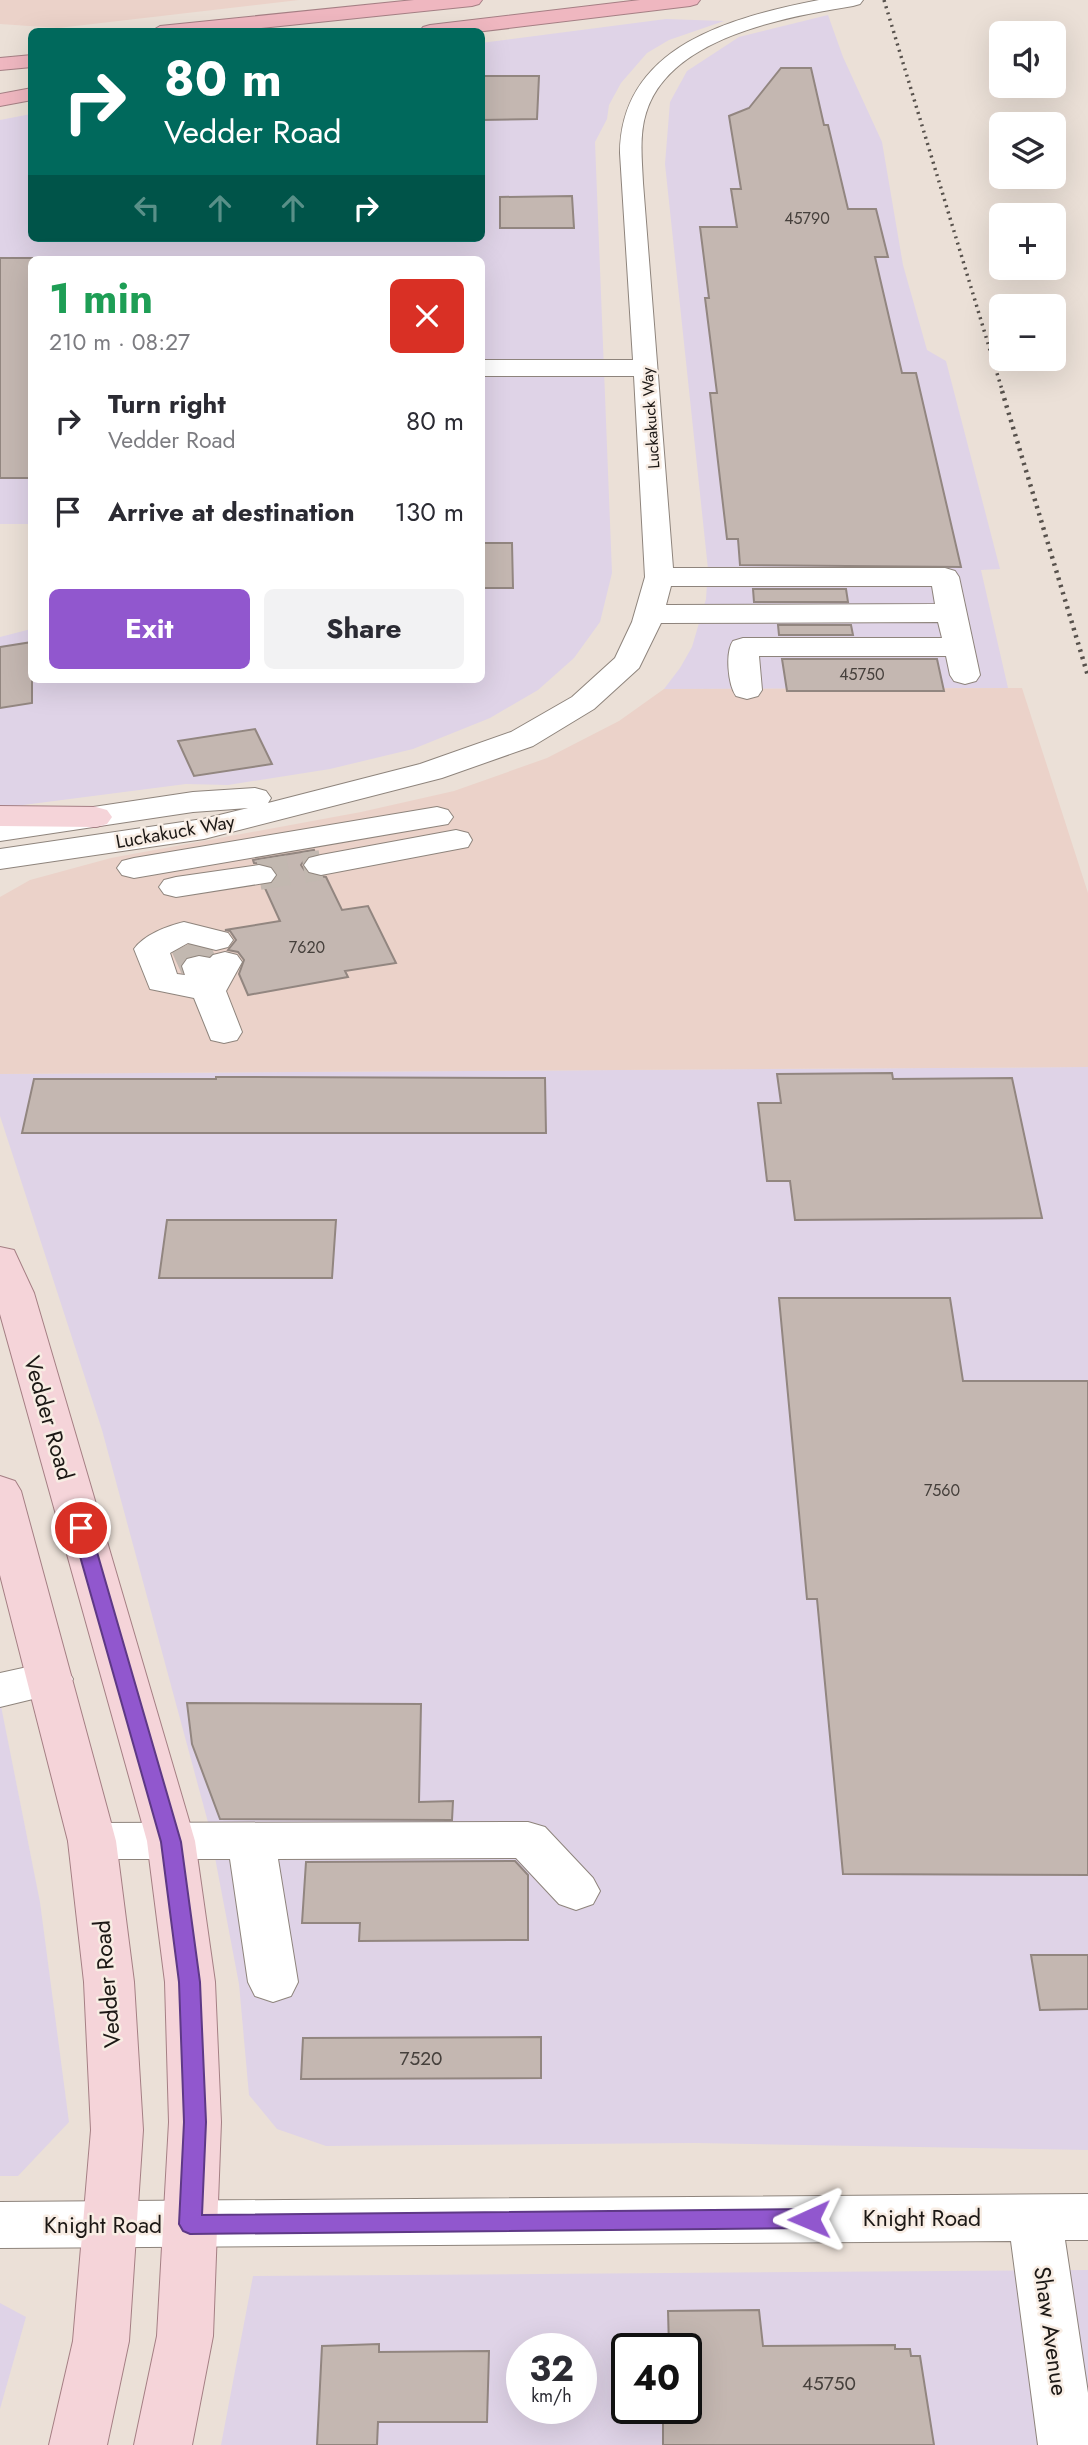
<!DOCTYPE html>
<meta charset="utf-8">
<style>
body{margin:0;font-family:Jost,sans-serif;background:#f2f2f3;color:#2b2b33;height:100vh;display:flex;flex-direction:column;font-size:26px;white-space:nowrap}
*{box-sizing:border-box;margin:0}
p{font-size:23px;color:#7c7c81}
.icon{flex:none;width:38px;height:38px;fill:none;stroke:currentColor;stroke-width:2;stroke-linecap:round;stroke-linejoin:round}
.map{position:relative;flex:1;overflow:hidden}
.side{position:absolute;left:28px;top:256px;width:457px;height:427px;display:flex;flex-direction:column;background:#fff;border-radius:10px;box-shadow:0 7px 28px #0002}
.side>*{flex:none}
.hud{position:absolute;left:28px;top:28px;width:457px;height:214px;border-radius:10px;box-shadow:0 7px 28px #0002;background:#00695c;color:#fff;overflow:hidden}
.tools{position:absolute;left:989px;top:21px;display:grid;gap:14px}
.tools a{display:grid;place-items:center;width:77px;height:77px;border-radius:10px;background:#fff;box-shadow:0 7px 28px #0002;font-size:35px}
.speed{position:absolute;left:506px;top:2333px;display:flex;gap:14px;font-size:35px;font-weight:700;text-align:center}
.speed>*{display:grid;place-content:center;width:91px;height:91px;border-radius:50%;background:#fff;box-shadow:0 7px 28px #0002;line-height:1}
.speed small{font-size:18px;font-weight:400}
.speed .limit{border:4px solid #111;border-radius:10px;background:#fff;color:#111}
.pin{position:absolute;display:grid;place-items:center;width:60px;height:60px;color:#fff;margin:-30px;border:4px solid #fff;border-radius:50%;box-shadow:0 2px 7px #0007}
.me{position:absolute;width:77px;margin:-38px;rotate:269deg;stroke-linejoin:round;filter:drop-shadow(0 0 5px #0008)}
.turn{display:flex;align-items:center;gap:24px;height:147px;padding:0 21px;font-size:32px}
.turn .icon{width:91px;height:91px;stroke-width:2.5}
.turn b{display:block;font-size:49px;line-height:60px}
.lanes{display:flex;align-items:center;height:66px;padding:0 21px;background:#0003;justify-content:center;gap:35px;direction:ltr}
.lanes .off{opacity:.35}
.round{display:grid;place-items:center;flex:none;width:74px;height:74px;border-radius:10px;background:#f2f2f3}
.head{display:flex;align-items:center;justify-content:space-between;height:119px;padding:0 21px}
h1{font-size:42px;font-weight:700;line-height:52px;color:#1e9e55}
.cta{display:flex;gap:14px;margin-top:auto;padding:14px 21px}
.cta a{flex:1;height:80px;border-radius:10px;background:#9157ce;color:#fff;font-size:28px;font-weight:700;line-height:80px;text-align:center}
.cta a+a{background:#f2f2f3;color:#2b2b33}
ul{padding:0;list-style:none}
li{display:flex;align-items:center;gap:21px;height:91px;padding:0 21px}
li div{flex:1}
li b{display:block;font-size:26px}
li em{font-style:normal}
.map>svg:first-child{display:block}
</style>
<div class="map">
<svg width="1088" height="2445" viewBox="0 0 1088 2445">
<rect width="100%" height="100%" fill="#ebe0d7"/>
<g fill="#dfd3e7" fill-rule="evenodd">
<path d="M828,15l15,42 39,85 21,123 24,85 19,11 54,208 -19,1 27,118 -344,1 16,-21 12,-21 14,-48 2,-30 -43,-405 5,-62 17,-31 52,-34z"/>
<path d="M666,19l58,2 -55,19 -22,13 -26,30 -12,22 -2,14 -12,23 17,431 -12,49 -26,36 -36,32 -48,28 -77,31 -83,20 -102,16 -42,-1 -186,24v-171l31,-8 1,50h449v-420h-449l-1,265h-31v-404l31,-6 1,124h449v-195z"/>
<path d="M1088,1067v1083l-393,-7 -369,3 -49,-17 -28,-34 -10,-111 -30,-158 -107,-396 -102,-314v-42z"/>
<path d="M0,1701l40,201 29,220 -51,54h-18z"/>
<path d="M1088,2270v175h-867l32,-169zM522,2348h59v60h-59zM626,2348h60v60h-60z"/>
<path d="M0,2303l26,14 -26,92z"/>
</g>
<g fill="#ebd2c9">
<path d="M0,0h299l-241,28 -58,-4z"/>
<path d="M1022,688l66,205v174l-1088,7v-177l30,-17 81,-22 250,-46 93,-21 93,-33 72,-37 45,-32z"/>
</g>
<g fill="#c4b7b1" stroke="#928680" stroke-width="2">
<path d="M781,68h30l13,57h4l20,84h28l12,48h-13l27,116h14l45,194 -221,-2 -2,-26h-11l-17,-146h7l-12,-95h4l-9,-71h37l-6,-38h10l-12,-73 20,-8z"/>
<path d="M481,76h58l-2,43 -56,1z"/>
<path d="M572,196l2,32h-74v-31z"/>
<rect x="0" y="258" width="32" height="220"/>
<path d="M481,543h31l1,45h-32z"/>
<path d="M753,589h93l2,13h-94z"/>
<path d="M778,625h73l2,10h-74z"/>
<path d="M32,642v61l-32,5v-61z"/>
<path d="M782,659h155l7,32h-157z"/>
<path d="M255,729l17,35 -78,12 -16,-35z"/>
<path d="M314,850l1,4 -8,2 -6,9 6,9 19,3 16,33 26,-4 28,57 -51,8 3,6 -100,18 -9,-21 5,-14 -6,-8 -10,-2 8,-10 -6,-9 -5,-1 55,-9 -16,-35 9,-2 5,-11 -6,-8 -18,-2 -1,-3z"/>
<path d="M892,1073l1,6 119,-1 30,140 -247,2 -5,-39h-23l-9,-78h23l-4,-29z"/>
<path d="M216,1077l329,1 1,55h-524l12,-54h182z"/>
<path d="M167,1220h169l-4,58h-173z"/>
<path d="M779,1298h171l13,83h125v494l-245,-1 -26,-275h-10z"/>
<path d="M187,1703l234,1 -2,98 34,-1 -1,19 -232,-1 -28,-75z"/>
<path d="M515,1861l13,14v65l-169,1 1,-18h-58l4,-61z"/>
<path d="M1031,1955h57v54l-48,1z"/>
<path d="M541,2037v41l-240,1 2,-41z"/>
<path d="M759,2310l4,36 132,-1v4h15l1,7h9l14,89h-271v-37h23v-60h-17l-1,-37z"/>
<path d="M379,2344v8l110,-1 -2,71h-109l-1,23h-60l5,-99z"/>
</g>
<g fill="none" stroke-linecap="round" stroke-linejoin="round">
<path stroke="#c2b8b0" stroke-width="30" stroke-dasharray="30 15" stroke-linecap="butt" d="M259,875l62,-10"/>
<path stroke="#c2b8b0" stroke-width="38" stroke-dasharray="38 19" stroke-linecap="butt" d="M189,944l10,22"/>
<defs>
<g id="minor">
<path d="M819,0h44l-3,4 -7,2c-67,11 -184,31 -207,107 -7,22 -4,47 -3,70l30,385h272l10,3 4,6 21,98 -4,6 -11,3 -11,-3 -4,-6 -4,-19h-187l3,34 -4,6 -11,3 -11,-3c-8,-11 -11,-44 -3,-55l10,-3h199l-4,-16 -277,1 -22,45 -45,41 -61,37 -91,32 -238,61 -204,30v-20l203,-30 45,-11 -55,4 -193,29v-20l193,-29 62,-4 11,3 5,7 -3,5 152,-39 91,-32 61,-35 43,-39 17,-36 13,-45 -11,-201h-153v-16h152l-13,-207c1,-108 113,-136 199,-153zM671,586h261l3,18 -269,1z"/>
<path d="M437,807l11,3 5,7 -5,7 -314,54 -12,-3 -5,-7 5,-7 12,-3z"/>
<path d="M456,830l12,3 4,7 -4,7 -147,28 -12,-3 -5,-7 5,-7 12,-3z"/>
<path d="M259,865l12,3 5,7 -5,7 -95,15 -12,-3 -5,-7 5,-7 12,-3z"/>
<path d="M184,922l44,11 5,7 -5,7 -12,3 -28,-7 -18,10 7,21 8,1 -3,-9 5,-7 12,-3 11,2 3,-3 12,-3 12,3 5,7 -16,29 16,41 -5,8 -13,3 -13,-3 -17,-42 -44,-9 -16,-40c10,-14 33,-23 50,-27z"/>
<path d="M50,1662l16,5 7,12 -7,12 -66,16v-34z"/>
<path d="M528,1822l17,5 48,51 7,13 -7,13 -17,6 -17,-6 -43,-46 -238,1 20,123 -7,14 -18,6 -18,-6 -7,-14 -18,-123h-138l-17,-5 -7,-13 7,-13 17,-5z"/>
<path d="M1088,2194v46h-23l23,153v52h-50l-27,-204 -1011,7v-46z"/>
</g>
<g id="major">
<path d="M0,806l96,1 11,3 5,7 -5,7 -11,3 -96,-1z"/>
<path d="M0,1247l14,3 20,43 161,548 20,141 6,140 -8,214 -21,109h-58l23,-109 12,-214 -4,-140 -18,-141 -147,-527z"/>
<path d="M0,1476l15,5 6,10 95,350 18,141 9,148 -14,211 -22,104h-58l24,-104 18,-211 -7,-148 -16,-141 -68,-266z"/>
</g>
<g id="highway">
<path d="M414,0h68l-3,4 -7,2 -248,26h-74l10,-6z"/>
<path d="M640,0h60l-3,4 -7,2 -214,26 -56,-1 3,-4 7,-2z"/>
<path d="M32,55v12l-32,3v-12z"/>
<path d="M32,88v12l-32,6v-12z"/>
</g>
</defs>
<use href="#minor" stroke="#8e847c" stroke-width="2"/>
<use href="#major" stroke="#a57f84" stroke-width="2"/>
<use href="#highway" stroke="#a57f84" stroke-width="2"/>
<use href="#minor" fill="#fff" fill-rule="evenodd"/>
<use href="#major" fill="#f5d4d9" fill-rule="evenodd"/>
<use href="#highway" fill="#efb7c0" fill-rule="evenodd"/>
<path stroke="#57514c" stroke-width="3.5" stroke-dasharray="2 4.5" stroke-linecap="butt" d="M884,0l119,393"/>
<path stroke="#57514c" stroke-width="4.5" stroke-dasharray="2.5 5" stroke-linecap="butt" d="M1002,391l86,285"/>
</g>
<path fill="#9157ce" stroke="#5e3986" stroke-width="2" d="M81,1522l6,2 3,4 91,314 19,140 6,140 -4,93 607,-6 8,3 3,7 -3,7 -8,2 -619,6 -7,-3 -4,-7 5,-102 -5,-140 -18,-140 -89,-314 2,-4z"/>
<g text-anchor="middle" stroke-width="5" stroke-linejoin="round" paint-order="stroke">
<g font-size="16" fill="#46403c">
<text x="807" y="224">45790</text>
<text x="862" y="680">45750</text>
<text x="307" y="953">7620</text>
<text x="942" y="1496">7560</text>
</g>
<g font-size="16" fill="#1c1815" stroke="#f8ede4">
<text transform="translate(650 418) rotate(-94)" y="6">Luckakuck Way</text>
</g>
<g font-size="19" fill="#1c1815" stroke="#f8ede4">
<text transform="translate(175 831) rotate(-10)" y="7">Luckakuck Way</text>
</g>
<g font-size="19" fill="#46403c">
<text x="421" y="2065">7520</text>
<text x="829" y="2390">45750</text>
</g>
<g font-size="23" fill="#1c1815" stroke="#f8ede4">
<text transform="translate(49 1418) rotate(74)" y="8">Vedder Road</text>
<text transform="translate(107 1984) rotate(-95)" y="8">Vedder Road</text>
<text x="922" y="2226">Knight Road</text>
<text x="103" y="2233">Knight Road</text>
<text transform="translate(1051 2331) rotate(82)" y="8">Shaw Avenue</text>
</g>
</g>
</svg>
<div class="tools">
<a><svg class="icon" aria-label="sound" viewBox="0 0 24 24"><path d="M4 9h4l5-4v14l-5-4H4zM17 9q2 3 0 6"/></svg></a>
<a><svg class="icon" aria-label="layers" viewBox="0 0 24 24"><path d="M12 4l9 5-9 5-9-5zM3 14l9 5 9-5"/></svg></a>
<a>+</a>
<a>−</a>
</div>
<div class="speed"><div>32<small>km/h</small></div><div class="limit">40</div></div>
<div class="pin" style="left:81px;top:1528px;background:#d93025"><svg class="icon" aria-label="arrive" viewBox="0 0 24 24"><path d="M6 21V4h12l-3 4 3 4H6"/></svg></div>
<svg class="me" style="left:809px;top:2219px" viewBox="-20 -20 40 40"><path d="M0-17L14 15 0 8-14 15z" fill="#9157ce" stroke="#fff" stroke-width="4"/></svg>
<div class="hud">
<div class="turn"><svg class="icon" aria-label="right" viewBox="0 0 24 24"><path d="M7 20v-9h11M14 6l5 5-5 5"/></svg><div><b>80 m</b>Vedder Road</div></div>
<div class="lanes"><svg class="icon off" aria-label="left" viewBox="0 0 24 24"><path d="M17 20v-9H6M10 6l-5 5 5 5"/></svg><svg class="icon off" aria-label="ahead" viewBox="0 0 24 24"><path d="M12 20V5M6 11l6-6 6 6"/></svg><svg class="icon off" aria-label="ahead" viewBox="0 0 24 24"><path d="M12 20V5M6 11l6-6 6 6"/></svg><svg class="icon" aria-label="right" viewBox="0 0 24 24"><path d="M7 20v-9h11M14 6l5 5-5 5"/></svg></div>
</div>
<section class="side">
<div class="head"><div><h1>1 min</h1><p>210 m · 08:27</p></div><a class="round" style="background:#d93025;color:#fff"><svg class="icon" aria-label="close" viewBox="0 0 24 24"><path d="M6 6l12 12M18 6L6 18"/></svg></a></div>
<ul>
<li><svg class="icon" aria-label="right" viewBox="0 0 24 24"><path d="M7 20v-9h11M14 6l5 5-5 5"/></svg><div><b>Turn right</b><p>Vedder Road</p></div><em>80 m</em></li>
<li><svg class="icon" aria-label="arrive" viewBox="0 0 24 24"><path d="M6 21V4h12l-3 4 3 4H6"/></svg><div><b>Arrive at destination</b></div><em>130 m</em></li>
</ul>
<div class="cta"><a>Exit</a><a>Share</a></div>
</section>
</div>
